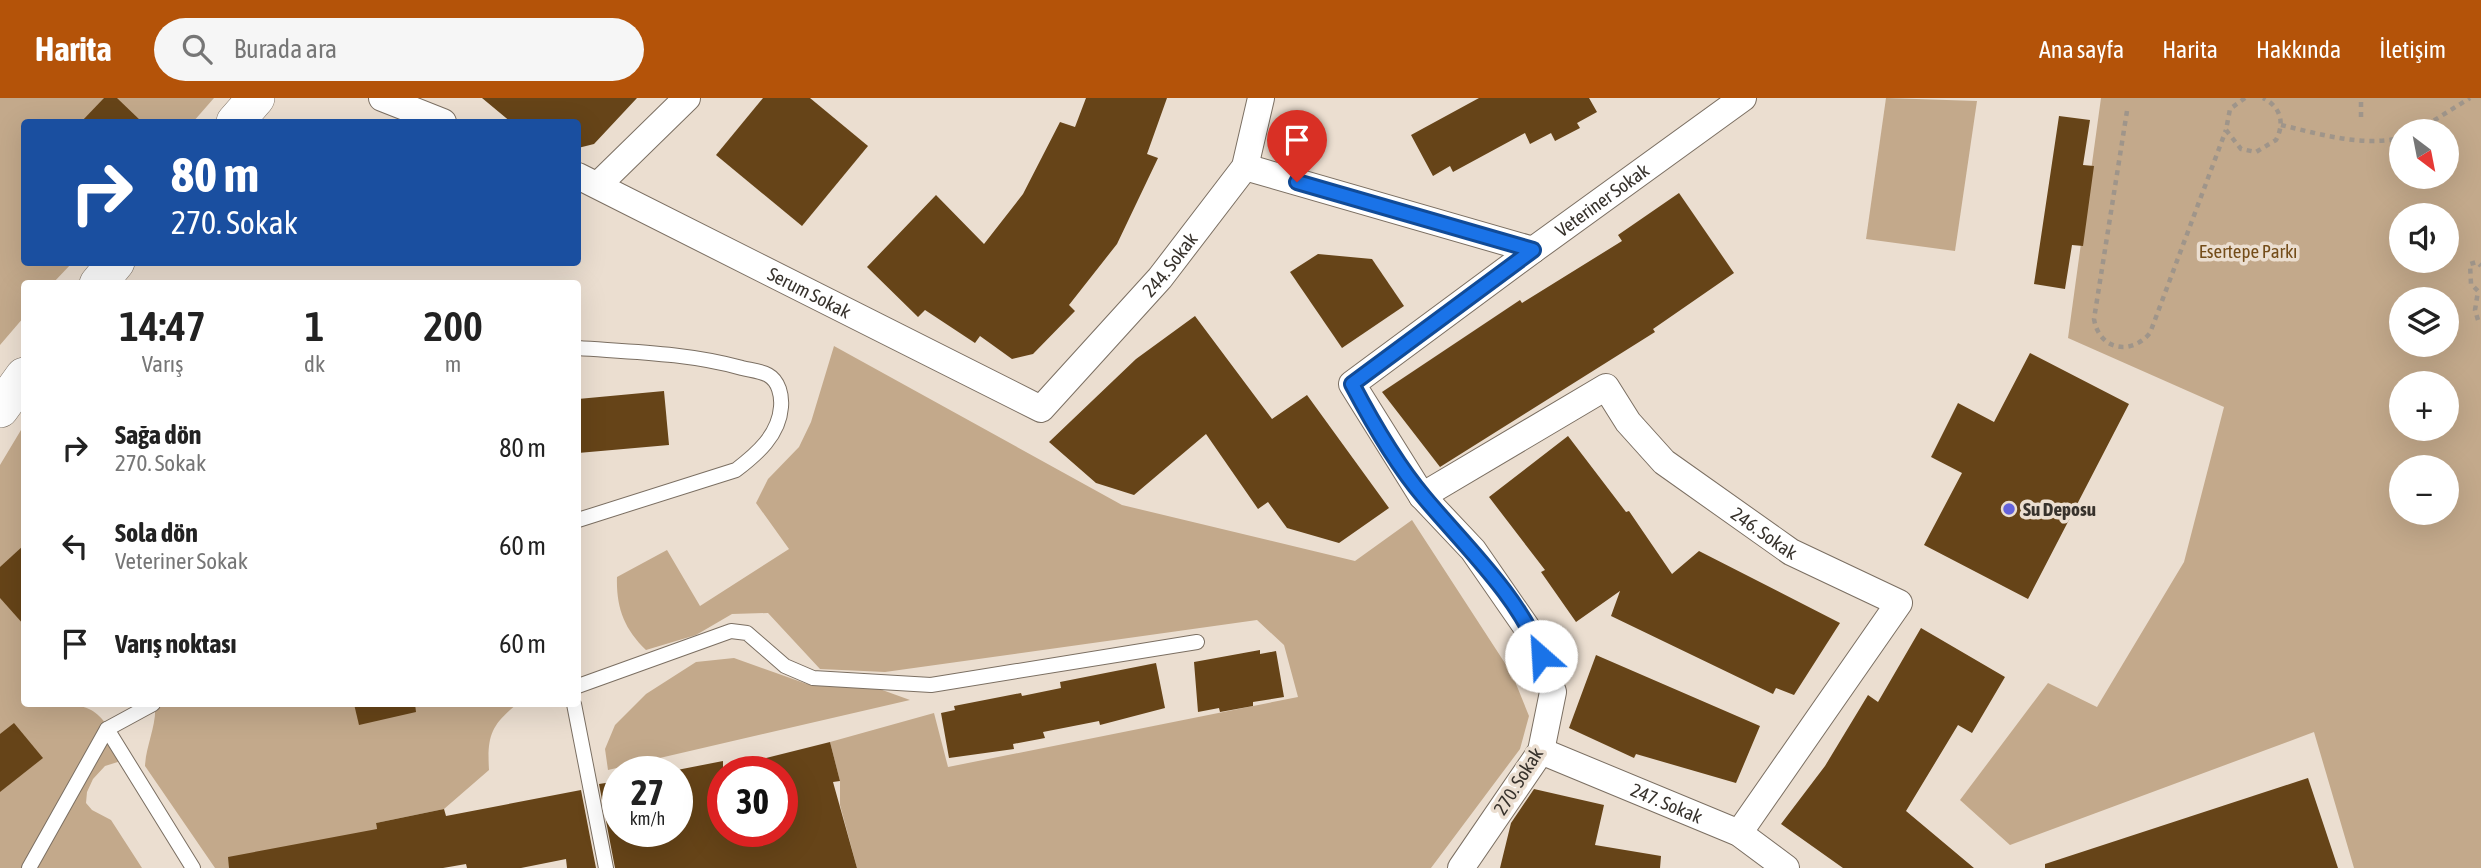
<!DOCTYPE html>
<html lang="tr">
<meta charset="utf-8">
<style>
body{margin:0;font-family:"Asap Condensed",sans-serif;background:#f6f6f6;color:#222;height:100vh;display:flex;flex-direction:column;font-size:26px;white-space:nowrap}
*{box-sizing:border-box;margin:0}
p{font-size:23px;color:#767676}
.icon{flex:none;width:38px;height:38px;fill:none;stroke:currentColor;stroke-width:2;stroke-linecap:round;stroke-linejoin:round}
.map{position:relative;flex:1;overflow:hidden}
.sheet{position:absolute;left:21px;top:182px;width:560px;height:427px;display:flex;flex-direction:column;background:#fff;border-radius:7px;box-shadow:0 7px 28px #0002}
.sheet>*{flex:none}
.top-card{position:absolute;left:21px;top:21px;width:560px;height:147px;border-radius:7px;box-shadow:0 7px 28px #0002;background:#1a4fa0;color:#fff;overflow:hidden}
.needle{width:46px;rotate:148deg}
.buttons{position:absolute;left:2389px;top:21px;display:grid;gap:14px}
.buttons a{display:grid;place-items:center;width:70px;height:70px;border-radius:50%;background:#fff;box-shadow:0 7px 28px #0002;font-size:35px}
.speed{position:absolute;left:602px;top:658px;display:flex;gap:14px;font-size:35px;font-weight:700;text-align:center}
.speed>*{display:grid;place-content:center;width:91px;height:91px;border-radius:50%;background:#fff;box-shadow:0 7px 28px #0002;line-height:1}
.speed small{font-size:18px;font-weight:400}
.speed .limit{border:10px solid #d22;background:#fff;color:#111}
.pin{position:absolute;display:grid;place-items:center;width:60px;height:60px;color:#fff;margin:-72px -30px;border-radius:50% 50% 50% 0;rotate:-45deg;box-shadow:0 0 7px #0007}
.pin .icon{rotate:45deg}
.me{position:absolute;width:77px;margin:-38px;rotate:334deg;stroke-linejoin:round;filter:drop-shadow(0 0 5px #0008)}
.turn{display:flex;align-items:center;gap:24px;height:147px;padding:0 35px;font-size:32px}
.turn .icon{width:91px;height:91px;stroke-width:2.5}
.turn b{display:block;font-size:49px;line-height:60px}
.eta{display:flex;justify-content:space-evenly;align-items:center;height:119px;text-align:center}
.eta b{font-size:42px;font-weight:600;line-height:49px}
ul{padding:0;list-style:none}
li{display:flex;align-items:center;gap:21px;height:98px;padding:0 35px}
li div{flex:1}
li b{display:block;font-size:26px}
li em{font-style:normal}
header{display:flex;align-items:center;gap:42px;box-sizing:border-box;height:98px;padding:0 35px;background:#b45309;color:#fff}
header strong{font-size:33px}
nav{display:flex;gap:38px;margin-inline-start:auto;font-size:24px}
.search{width:490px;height:63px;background:#f6f6f6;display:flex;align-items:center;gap:18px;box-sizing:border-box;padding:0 24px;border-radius:38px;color:#767676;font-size:26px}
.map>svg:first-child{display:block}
</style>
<header>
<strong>Harita</strong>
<div class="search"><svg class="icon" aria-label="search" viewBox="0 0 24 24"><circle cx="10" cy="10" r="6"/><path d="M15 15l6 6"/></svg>Burada ara</div>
<nav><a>Ana sayfa</a><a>Harita</a><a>Hakkında</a><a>İletişim</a></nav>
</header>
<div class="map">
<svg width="2481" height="770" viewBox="0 0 2481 770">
<rect width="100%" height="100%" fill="#ebded0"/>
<g fill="#c3a98b" fill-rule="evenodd">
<path d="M0,0h214l-21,24h-169v140l48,1 -19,20 -29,1v33l-24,28z"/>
<path d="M1886,0l91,3 -22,150 -89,-12z"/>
<path d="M2101,0h380v770h-127l-40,-136 -304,113 -50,-45 88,-117 49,24 87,-145 40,-155 -156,-69zM2401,33h45v46h-45zM2401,117h45v46h-45zM2401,201h45v46h-45zM2401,285h45v46h-45zM2401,369h45v46h-45z"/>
<path d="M834,248l288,159 233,56 57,-41 100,154 17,42 -9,33 -89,119h-574l-17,-63v-24l-10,-39 104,-29 14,54 350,-70 -14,-52 -27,-25 -372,52 -65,-3 -52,-56 -36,1 -36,21 -50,15c-22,-21 -30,-43 -29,-73l50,-27 33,56 89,-57 -33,-46 12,-24 31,-32 12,-25z"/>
<path d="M24,327v279c59,0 79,-7 97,57l-16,5 -12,13 -6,13 -1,11 6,7 19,10 31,48h-142v-403z"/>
<path d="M734,560l73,26 67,3 36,13 -302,70 -3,-21 10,-24 31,-31 50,-32z"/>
<path d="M155,606h362c-26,21 -30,32 -28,66l-45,39 -68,14 3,18 -126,27h-38l-70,-102c1,-21 12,-41 10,-62z"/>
</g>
<g fill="#664418">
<path d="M104,0h13l25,24h-61z"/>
<path d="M482,0h155l-43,46 -16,4v-26h-67z"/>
<path d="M763,0h47l58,48 -66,80 -86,-71z"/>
<path d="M1086,0h81l-20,56 11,4 -41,86 -48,61 6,6 -42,43 -21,5 -32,-23 -5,7 -50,-33 -7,7 -51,-50 69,-72 48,49 39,-50 37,-72 15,5z"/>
<path d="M1479,0h110l8,14 -20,11 3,5 -25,13 -4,-8 -21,11 -5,-11 -72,39 -3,-6 -17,10 -22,-41z"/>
<path d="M2059,18l31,4 -7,45 11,1 -11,80 -11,-1 -7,44 -31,-5z"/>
<path d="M1679,95l55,80 -81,56 2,3 -215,135 -58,-75 138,-92 2,3 100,-62 -4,-6z"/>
<path d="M1318,156l54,5 32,47 -62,42 -52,-76z"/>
<path d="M1195,218l77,103 35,-24 82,113 -50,35 -52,-15 -19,-26 -10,7 -52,-75 -72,61 -38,-12 -47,-41 87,-83z"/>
<path d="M2030,255l99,51 -101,195 -104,-54 38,-72 -31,-16 27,-54 36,19z"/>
<path d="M664,293l5,54 -91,8v-54z"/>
<path d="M1568,338l58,76 3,-1 43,63 27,-23 141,72 -46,72 -18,-7 -3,6 -162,-78 9,-25 -44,31 -35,-50 4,-2 -56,-73z"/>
<path d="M24,447v80l-24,-27v-31z"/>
<path d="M1921,530l84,49 -33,56 -14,-8 -52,86 68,57h-131l-62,-44 44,-58 43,-71 10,7z"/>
<path d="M1260,552v4l16,-3 8,46 -31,5v4l-33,6 -1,-4 -21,4 -4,-50z"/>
<path d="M1596,557l164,71 -24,57 -100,-29 -2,4 -65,-30z"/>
<path d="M1156,565l9,45 -65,17 -1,-4 -56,11 2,6 -32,6 1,5 -65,9 -8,-45 14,-3 -1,-4 67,-13 1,3 39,-8 -1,-6z"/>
<path d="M354,606h61l1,8 -57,13z"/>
<path d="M14,625l29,35 -43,34v-58z"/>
<path d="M830,644l10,39 -7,1 24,86h-242l-16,-84 19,-3v50h59v-61l46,-9v70h59v-59h-39l-1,-8z"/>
<path d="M2308,680l30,90h-293v-4z"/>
<path d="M1534,691l70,16 -9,40 66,11 -1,12h-160l11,-45z"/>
<path d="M581,692l15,78h-29l-1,-9 -45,9h-54l-1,-4 -23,4h-214l-1,-11 149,-28 -1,-6 68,-14 2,7z"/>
</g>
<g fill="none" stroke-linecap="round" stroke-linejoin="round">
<defs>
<g id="lane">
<path d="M578,250c55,4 110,5 164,20 8,2 19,3 26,7 11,6 14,21 13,32 -2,28 -24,47 -45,63l-158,50"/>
<path d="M578,588l153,-55 16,2 38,33 28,12 118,7 266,-43"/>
<path d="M574,606l32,164"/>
<path d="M107,631l86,139"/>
<path d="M29,770l78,-139 46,-25"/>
</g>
<g id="street">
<path d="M382,0l61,24"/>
<path id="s1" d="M1245,69l288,83 210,-152"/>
<path id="s2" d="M578,78l463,233 119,-131 85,-111 16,-69"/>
<path d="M599,86l88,-86"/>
<path id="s3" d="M1422,398l184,-109 22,35 36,40 127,90 108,51 -160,230"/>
<path id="s4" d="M1541,653l198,82 47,35"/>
<path d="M1461,770l80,-117 12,-59 -19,-54 -61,-88 -51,-54 -70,-112 181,-134"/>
</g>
<g id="secondary">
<path d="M235,24l21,-24"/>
<path d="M98,186l18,-22"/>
<path d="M0,311l24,-33"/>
</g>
</defs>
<use href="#lane" stroke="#7b6f62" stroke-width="16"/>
<use href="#street" stroke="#7b6f62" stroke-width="28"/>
<use href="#secondary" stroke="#7b6f62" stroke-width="38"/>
<g stroke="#9f958a" stroke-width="4.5" stroke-dasharray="5 5" stroke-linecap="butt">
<path d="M2245,0l-15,11 -4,21 15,19 15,3 20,-12c9,-17 5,-33 -13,-42"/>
<path d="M2127,13l-33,208c5,31 37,37 56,14l76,-203"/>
<path d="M2361,19v-19"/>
<path d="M2281,27c39,9 80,22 120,13"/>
<path d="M2417,33l53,-33"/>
<path d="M2478,222l-3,-10 3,-19 -7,-7 -1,-20 7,-2 4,4"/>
</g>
<use href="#lane" stroke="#fff" stroke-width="14"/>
<use href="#street" stroke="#fff" stroke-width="26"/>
<use href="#secondary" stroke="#fff" stroke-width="37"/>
</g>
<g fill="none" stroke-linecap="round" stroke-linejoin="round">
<defs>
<path id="route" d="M1297,84l236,68 -181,134c20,38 44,80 72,113 39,47 97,101 117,159"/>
</defs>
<use href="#route" stroke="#114b97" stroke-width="18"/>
<use href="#route" stroke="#1a73e8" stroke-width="12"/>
</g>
<circle fill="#6462db" stroke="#ebded0" stroke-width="2.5" cx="2009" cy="411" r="7"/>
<g text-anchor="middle" stroke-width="7" stroke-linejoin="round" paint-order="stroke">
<g font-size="19" fill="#37322c" stroke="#ebded0">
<text dy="7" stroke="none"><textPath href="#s1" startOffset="385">Veteriner Sokak</textPath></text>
<text dy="7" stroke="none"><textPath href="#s2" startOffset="712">244. Sokak</textPath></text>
<text dy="7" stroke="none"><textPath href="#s2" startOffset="259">Serum Sokak</textPath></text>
<text dy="7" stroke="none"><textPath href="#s3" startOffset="432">246. Sokak</textPath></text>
<text transform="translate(1518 683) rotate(-58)" y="7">270. Sokak</text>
<text dy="7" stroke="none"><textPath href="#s4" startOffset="136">247. Sokak</textPath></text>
</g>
<g font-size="19" fill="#744d1a" stroke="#ebded0">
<text x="2248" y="160">Esertepe Parkı</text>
</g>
<g font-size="19" font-weight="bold" fill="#37322c" stroke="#ebded0" text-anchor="start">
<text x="2023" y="418">Su Deposu</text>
</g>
</g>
</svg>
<div class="buttons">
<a><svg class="needle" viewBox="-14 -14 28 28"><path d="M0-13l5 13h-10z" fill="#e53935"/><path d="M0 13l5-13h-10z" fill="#767676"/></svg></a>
<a><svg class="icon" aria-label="sound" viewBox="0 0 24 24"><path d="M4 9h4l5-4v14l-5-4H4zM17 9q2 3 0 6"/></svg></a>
<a><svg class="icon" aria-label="layers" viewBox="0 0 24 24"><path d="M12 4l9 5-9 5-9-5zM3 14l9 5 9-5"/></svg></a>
<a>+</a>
<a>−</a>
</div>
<div class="speed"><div>27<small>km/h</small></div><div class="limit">30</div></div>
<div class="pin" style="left:1297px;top:84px;background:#d93025"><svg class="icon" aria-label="arrive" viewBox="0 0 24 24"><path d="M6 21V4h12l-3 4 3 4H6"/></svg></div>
<svg class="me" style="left:1541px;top:558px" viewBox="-20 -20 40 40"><circle r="19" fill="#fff"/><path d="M0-13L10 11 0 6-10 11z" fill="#1a73e8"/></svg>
<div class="top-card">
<div class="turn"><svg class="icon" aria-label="right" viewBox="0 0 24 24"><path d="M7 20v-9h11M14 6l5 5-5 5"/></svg><div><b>80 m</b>270. Sokak</div></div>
</div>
<section class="sheet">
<div class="eta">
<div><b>14:47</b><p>Varış</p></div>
<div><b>1</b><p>dk</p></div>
<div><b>200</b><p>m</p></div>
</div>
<ul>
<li><svg class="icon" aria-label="right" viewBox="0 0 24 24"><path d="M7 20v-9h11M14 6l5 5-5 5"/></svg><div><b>Sağa dön</b><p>270. Sokak</p></div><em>80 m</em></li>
<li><svg class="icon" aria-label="left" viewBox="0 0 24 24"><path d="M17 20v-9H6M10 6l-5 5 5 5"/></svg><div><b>Sola dön</b><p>Veteriner Sokak</p></div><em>60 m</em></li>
<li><svg class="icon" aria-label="arrive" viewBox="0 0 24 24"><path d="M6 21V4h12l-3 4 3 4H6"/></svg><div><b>Varış noktası</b></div><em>60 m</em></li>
</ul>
</section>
</div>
